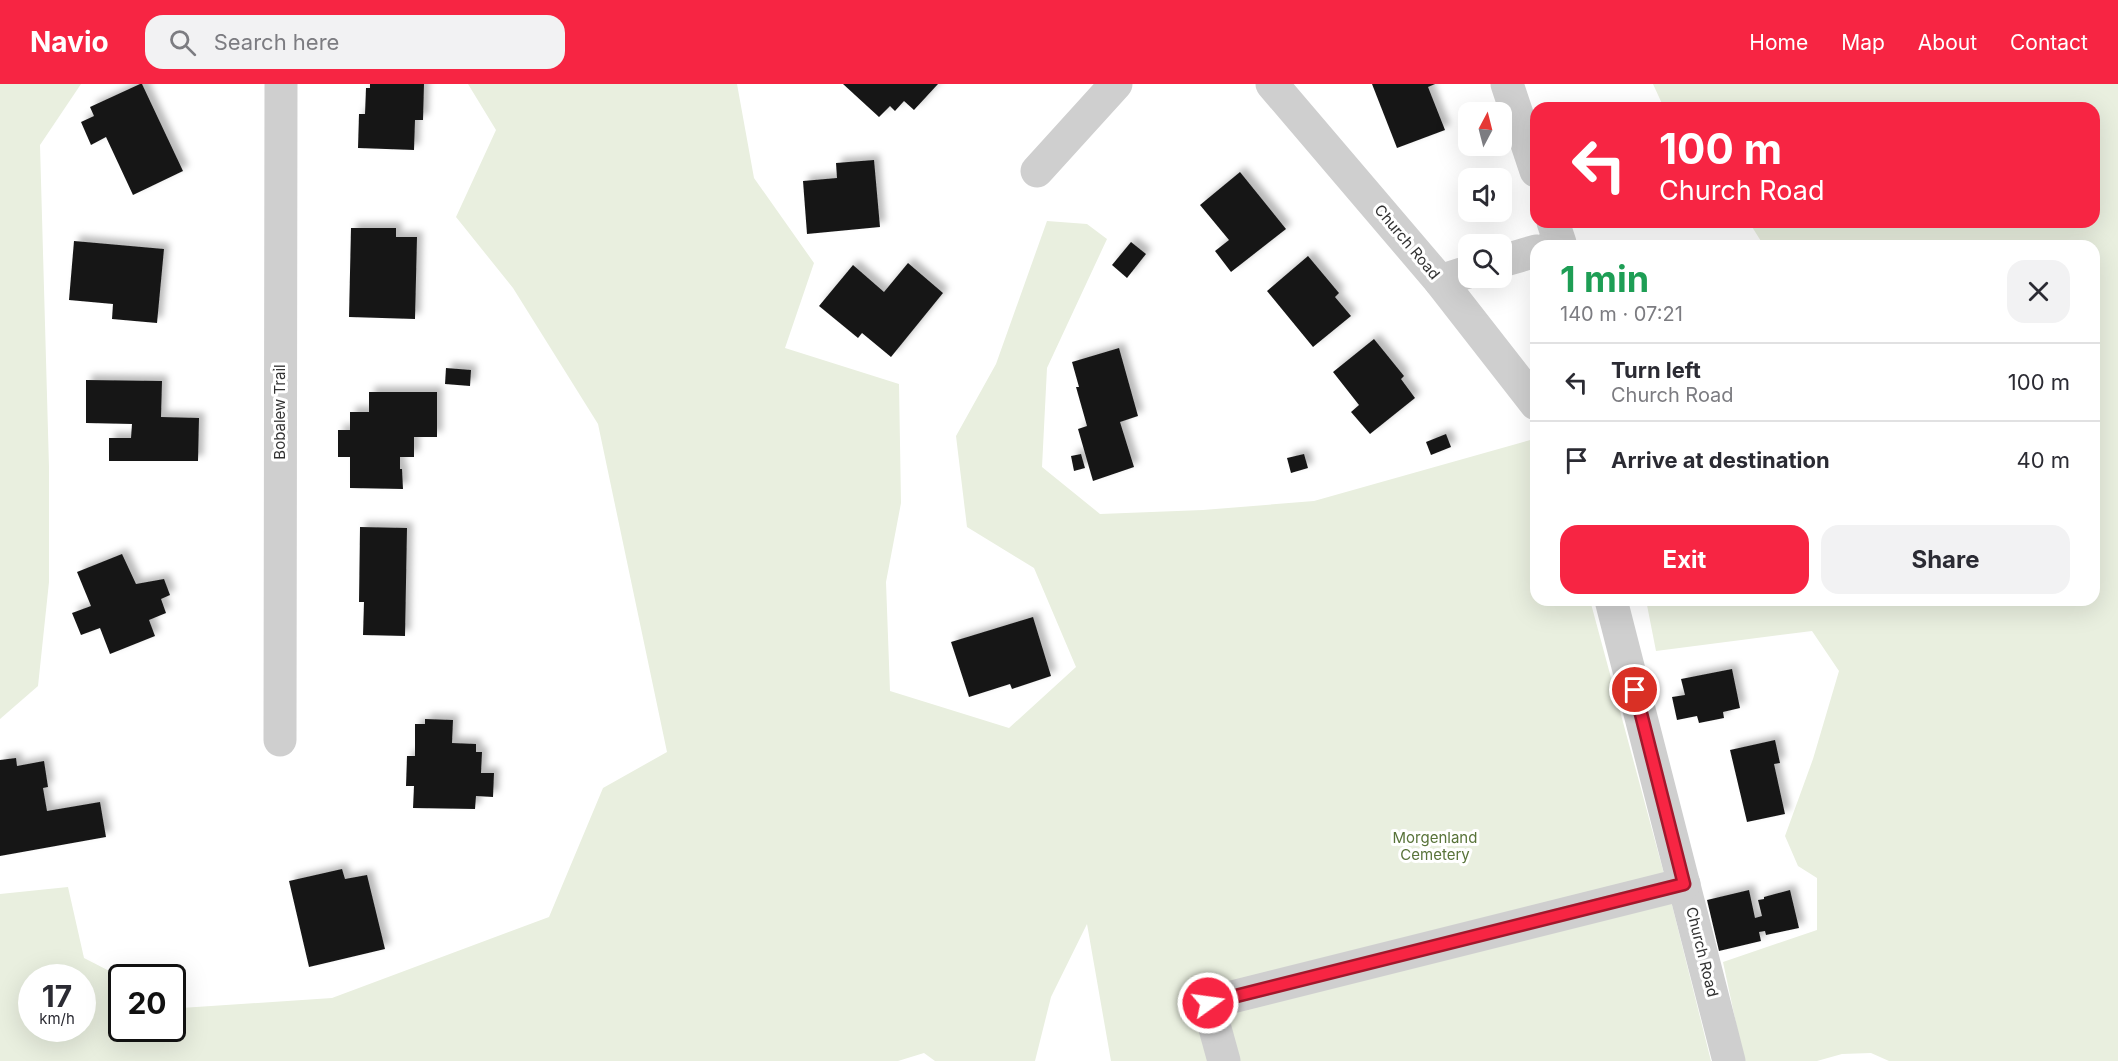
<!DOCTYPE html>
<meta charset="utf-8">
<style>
body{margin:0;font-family:Inter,sans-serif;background:#f2f2f3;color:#2b2b33;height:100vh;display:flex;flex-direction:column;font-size:22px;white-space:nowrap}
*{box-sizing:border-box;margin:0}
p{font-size:20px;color:#7c7c81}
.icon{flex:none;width:33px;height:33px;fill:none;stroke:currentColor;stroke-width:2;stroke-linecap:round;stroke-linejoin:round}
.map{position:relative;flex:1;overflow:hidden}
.drawer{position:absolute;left:1530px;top:156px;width:570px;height:366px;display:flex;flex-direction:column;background:#fff;border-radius:18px;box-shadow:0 6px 24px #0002}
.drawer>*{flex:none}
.guide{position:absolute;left:1530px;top:18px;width:570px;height:126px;border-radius:18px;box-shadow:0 6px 24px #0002;background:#f72543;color:#fff;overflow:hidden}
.needle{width:39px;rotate:7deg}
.tools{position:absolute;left:1458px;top:18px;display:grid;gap:12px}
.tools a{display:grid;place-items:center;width:54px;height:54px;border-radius:12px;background:#fff;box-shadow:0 6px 24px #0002;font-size:30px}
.speed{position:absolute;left:18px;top:880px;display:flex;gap:12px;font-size:30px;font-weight:700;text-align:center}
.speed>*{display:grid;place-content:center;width:78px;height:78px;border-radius:50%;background:#fff;box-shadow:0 6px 24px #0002;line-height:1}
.speed small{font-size:15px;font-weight:400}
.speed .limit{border:3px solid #111;border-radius:9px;background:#fff;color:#111}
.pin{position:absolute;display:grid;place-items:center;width:51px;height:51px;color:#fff;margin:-26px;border:3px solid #fff;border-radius:50%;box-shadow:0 2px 6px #0007}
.me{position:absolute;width:66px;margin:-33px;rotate:76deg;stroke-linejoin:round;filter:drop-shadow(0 0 4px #0008)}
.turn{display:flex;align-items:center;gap:21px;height:126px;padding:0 30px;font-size:27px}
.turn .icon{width:78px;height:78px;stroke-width:2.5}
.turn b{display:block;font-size:42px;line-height:51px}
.round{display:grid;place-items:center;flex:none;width:63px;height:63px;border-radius:18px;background:#f2f2f3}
.head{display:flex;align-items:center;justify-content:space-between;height:102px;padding:0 30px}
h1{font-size:36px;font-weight:700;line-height:45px;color:#1e9e55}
.cta{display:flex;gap:12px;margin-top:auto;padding:12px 30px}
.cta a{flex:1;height:69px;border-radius:18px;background:#f72543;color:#fff;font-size:24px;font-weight:700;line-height:69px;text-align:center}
.cta a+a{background:#f2f2f3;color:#2b2b33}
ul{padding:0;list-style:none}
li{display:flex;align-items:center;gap:18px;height:78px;padding:0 30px;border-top:2px solid #e1e1e2}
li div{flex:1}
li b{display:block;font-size:22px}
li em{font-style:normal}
header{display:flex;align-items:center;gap:36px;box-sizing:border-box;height:84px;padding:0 30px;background:#f72543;color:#fff}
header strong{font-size:28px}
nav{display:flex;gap:33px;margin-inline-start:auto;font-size:21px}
.search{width:420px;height:54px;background:#f2f2f3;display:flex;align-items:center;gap:15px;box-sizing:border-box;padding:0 21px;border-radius:18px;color:#7c7c81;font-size:22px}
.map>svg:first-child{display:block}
</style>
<header>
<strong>Navio</strong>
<div class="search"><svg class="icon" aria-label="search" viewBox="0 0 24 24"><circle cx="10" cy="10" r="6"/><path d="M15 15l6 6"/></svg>Search here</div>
<nav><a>Home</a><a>Map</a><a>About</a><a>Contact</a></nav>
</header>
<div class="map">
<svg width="2118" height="977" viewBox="0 0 2118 977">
<defs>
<filter id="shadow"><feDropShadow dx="5.5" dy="-5.5" stdDeviation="3" flood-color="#0004"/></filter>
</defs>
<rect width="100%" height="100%" fill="#fff"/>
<g fill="#e9efdf" fill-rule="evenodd">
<path d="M0,0h81l-41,61 9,322v115l-11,104 -38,33z"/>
<path d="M468,0h269l17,94 60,85 -29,85 114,36 2,119 -15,79 4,109 119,37 67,-61 -42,-99 -67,-41 -11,-91 40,-72 51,-143 40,3 20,15 -60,129 -5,99 58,47 103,-4 111,-9 220,-62 2,3v158h54l77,285 44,176h-600l-24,-137 -36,73 -16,64h-100l-11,-8 -26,8h-898v-167l68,-7 16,71 39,20 -1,51h50l1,-25 8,4 151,-10 217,-81 54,-129 64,-36 -69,-328 -85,-136 -57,-71 40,-87zM32,894h50v51h-50z"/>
<path d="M1653,0h465v977h-229l-18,-8 -29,1 -25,7h-73l-21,-99 94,-32v-52l-19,-12 -13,-30 28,-77 26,-88 -27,-40 -156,20 -10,-51h448v-354h-330l-15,-24h345v-114h-430z"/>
</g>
<g fill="#191919" filter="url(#shadow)">
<path d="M140,0h2l41,87 -50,24 -27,-58 -15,8 -10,-23 13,-6 -4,-9z"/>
<path d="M370,0h54l-1,36h-8l-1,30 -56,-2 1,-34h6l1,-26h4z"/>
<path d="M843,0h95l-24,26 -10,-9 -9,10 -5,-5 -11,11z"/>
<path d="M1372,0h63l-7,3 17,43 -48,18z"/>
<path d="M874,76l6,67 -73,7 -4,-53 34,-3 -1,-15z"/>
<path d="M1240,88l46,57 -55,43 -16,-21 14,-11 -29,-35z"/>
<path d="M351,144h45v9h21l-2,82 -66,-2z"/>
<path d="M74,157l90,8 -7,74 -45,-4 1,-15 -44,-4z"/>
<path d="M1131,158l15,12 -19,24 -15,-13z"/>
<path d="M1308,172l31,37 -4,4 16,19 -38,31 -46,-56z"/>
<path d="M908,179l35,30 -52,64 -29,-24 -4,5 -39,-32 34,-41 31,27z"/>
<path d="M1374,255l30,37 -3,3 14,19 -45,36 -19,-22 8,-7 -26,-33z"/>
<path d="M1119,264l19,68 -18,6 14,45 -41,14 -15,-52 9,-3 -11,-39h3l-7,-25z"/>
<path d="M446,284l25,2 -1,16 -25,-2z"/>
<path d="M86,296l76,1 -1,36 38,1 -1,43h-89v-23h22l1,-14 -46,-1z"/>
<path d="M369,308h68v45h-23v20h-14v12h2l1,20 -53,-1v-31h-12v-27h12v-18h19z"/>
<path d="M1446,350l5,13 -20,8 -5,-13z"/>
<path d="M1081,370l4,14 -11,3 -3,-15z"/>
<path d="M1304,370l4,14 -17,5 -4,-15z"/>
<path d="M360,443l47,1 -2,108 -42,-1 1,-33h-5z"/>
<path d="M122,470l14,30 28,-5 6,16 -9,4 5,14 -17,7 6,16 -45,18 -10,-26 -19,7 -9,-22 19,-7 -14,-34z"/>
<path d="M1033,533l18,59 -39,13 -2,-5 -41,13 -18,-55z"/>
<path d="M1732,585l8,39 -17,4 1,6 -25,5 -2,-7 -20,4 -5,-23 13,-2 -4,-16z"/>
<path d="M425,635l28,1 -1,23 24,1v8h6l-1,21h13l-1,24 -17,-1 -1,13 -62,-1 1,-22h-8l1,-30h8v-32h10z"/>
<path d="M1775,656l5,23 -6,1 11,50 -38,8 -17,-72z"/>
<path d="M16,674l1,8 27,-5 4,26 -5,1 4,23 53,-9 6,35 -106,19v-96z"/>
<path d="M342,785l3,10 22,-4 18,74 -76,18 -20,-86z"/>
<path d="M1749,806l6,28 7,-2 -4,-16 6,-1v-2l26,-7 9,38 -33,7 -1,-4 -6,1 2,9 -42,10 -12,-51z"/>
</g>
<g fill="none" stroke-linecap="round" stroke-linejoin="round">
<g stroke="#cfcfcf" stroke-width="33">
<path d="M1272,0l168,197 96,123"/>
<path d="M1507,0l29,87"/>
<path d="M1037,87l79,-87"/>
<path d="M1551,162l9,-3 -7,-21"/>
<path d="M1502,177l34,-10"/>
<path d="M1440,197l28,-9"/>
<path d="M1611,516l118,461"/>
<path d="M280,656l1,-656"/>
<path d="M1224,977l-16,-58 476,-119"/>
</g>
</g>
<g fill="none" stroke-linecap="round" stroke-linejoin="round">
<defs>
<path id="route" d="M1208,919l476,-119 -49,-194"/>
</defs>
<use href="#route" stroke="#a1182c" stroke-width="15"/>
<use href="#route" stroke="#f72543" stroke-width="10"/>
</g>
<g text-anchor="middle" stroke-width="6" stroke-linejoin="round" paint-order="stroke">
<g font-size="15" fill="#323232" stroke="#fff">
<text transform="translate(1407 158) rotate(50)" y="5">Church Road</text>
<text transform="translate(280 328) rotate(-90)" y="5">Bobalew Trail</text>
<text transform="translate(1702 868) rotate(76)" y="5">Church Road</text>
</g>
<g font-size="15" fill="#587339" stroke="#fff">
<text x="1435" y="759">Morgenland<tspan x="1435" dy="17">Cemetery</tspan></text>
</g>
</g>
</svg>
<div class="tools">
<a><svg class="needle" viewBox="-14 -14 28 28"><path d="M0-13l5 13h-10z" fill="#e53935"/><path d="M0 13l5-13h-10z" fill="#7c7c81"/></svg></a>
<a><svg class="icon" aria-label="sound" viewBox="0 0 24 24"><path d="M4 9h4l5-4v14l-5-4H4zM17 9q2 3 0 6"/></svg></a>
<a><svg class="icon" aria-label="search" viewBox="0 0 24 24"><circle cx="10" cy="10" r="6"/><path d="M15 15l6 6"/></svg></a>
</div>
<div class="speed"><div>17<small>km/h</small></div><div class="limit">20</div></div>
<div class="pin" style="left:1635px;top:606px;background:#d93025"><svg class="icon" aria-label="arrive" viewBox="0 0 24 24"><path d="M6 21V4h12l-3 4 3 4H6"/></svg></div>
<svg class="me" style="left:1208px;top:919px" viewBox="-20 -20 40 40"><circle r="17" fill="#f72543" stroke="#fff" stroke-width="3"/><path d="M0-11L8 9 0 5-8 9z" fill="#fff"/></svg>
<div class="guide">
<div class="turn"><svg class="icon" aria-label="left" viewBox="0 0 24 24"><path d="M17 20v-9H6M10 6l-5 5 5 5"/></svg><div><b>100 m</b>Church Road</div></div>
</div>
<section class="drawer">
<div class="head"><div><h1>1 min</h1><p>140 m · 07:21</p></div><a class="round"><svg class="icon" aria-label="close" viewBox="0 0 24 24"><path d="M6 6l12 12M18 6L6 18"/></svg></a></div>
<ul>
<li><svg class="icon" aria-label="left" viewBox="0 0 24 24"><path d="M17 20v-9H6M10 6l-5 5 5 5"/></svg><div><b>Turn left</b><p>Church Road</p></div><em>100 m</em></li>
<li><svg class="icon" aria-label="arrive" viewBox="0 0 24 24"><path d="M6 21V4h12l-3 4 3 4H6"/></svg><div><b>Arrive at destination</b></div><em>40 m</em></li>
</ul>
<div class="cta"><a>Exit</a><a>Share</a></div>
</section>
</div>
